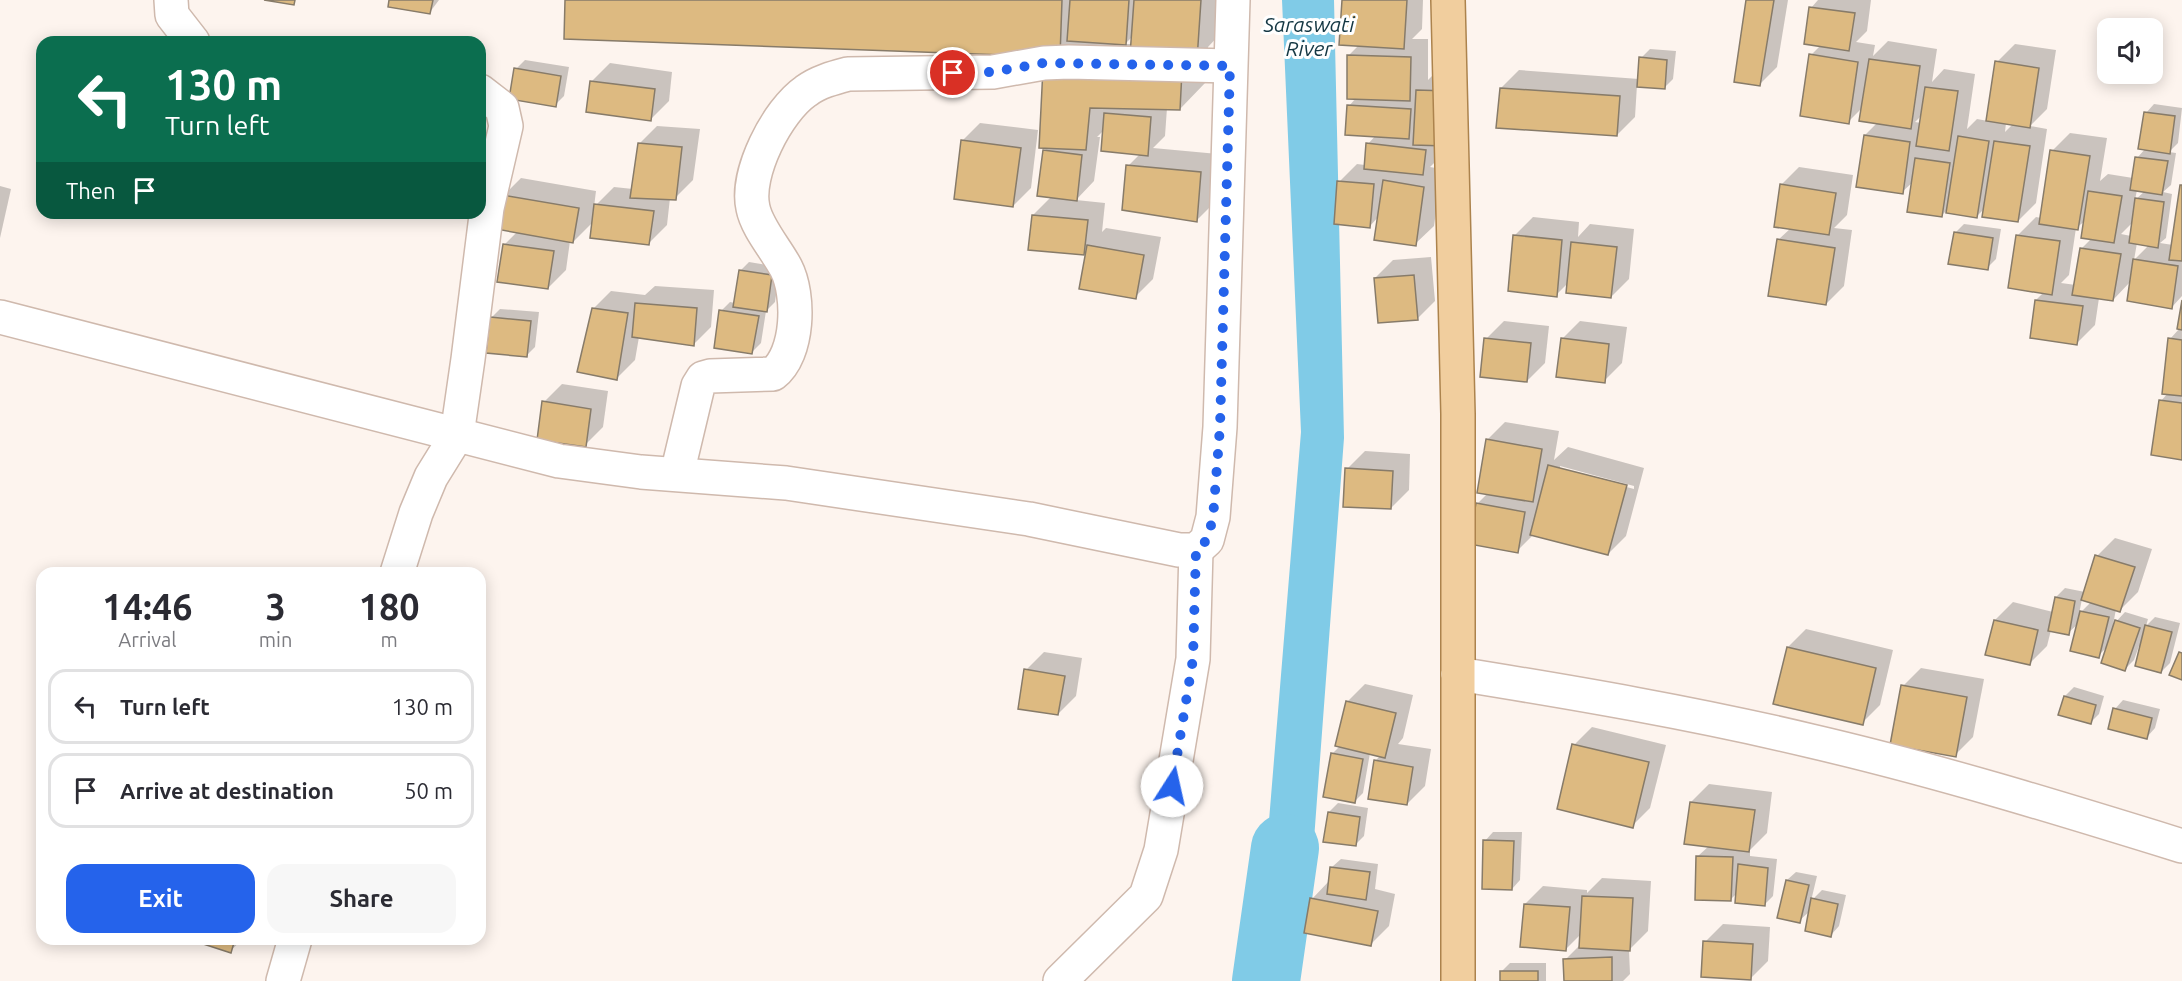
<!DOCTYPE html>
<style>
body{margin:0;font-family:Ubuntu,sans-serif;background:#f7f7f7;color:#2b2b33;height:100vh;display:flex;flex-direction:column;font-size:22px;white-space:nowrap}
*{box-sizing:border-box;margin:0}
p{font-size:20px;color:#7c7c81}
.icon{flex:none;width:33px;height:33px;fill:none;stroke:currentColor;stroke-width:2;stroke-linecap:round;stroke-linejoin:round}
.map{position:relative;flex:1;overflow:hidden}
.side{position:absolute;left:36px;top:567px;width:450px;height:378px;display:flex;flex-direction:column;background:#fff;border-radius:18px;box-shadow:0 3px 15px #0003}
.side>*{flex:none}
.guide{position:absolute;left:36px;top:36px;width:450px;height:183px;border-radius:18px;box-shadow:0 3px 15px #0003;background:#0b6e4f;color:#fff;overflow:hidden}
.buttons{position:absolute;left:2097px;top:18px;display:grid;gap:12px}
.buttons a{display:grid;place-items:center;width:66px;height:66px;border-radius:12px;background:#fff;box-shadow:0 3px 15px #0003;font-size:30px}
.pin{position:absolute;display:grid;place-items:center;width:51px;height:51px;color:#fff;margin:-26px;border:3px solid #fff;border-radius:50%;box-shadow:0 2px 6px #0007}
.me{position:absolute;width:66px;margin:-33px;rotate:10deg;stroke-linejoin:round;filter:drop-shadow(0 0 4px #0008)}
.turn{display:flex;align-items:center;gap:21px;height:126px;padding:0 30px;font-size:27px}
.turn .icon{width:78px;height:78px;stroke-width:2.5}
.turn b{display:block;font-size:42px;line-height:51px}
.then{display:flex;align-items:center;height:57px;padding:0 30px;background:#0003;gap:12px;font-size:22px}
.eta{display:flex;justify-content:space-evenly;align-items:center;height:102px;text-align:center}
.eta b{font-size:36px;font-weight:700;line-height:42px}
.button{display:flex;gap:12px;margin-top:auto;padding:12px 30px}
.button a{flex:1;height:69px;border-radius:18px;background:#2563eb;color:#fff;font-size:24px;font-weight:700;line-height:69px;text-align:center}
.button a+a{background:#f7f7f7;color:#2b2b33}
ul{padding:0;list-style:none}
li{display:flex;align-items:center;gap:18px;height:75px;margin:0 12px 9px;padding:0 18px;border:3px solid #e1e1e2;border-radius:18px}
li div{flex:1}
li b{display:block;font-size:22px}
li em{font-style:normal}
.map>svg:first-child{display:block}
</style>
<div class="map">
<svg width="2182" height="981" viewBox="0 0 2182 981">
<rect width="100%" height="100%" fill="#fdf4ee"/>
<path fill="#80cbe7" d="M1282,0h52l10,438 -31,415 -46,-8 34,-413z"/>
<g fill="#0003" fill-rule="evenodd">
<path d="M390,0h49l-9,12z"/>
<path d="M566,0h658l-2,32 -14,15 -2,35 -26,27 -13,-1 -2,28 -12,12 65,6 -3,48 -18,18 -69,-54 12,-12 -36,-24 -7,7h3l-6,44 -18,19 29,3 -3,29 4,-4 55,9 -8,42 -18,18 -47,-48 -5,5 -50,-39 19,-19 -8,-45 4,-4 10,-92zM1133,36v8h-8z"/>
<path d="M1343,0h80l-1,29 -10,10h16v41l8,-8 5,84 -11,11 12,2 -8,57 -19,18 -36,-28 -9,10 -31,-44 18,-18 8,1 3,-21 8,-9 -27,-29 7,-8 -7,-43 10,-10z"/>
<path d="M1748,0h40l-11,67 -18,18z"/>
<path d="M1818,0h53l-4,31 -11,11 19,3 -2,11 15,-15 49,8 -5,33 12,-13 31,5 -8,55 10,-10 11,2 9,-59 18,-18 41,6 -9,59 -17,17 17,3 -11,74 -18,18 -33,-13 -8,8 -29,-7 -7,7 -28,-34 -11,10 -37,-57 13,-13 -15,-15 -15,15 -37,-67 10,-10 -10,-37zM1922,115l-1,8 -6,-1zM2006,123l7,1 -8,8z"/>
<path d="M1650,49l26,2 -3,28 -9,9 -27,-3 -2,32 -18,18 -116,-47 18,-18 120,9 2,-21z"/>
<path d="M525,60l44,7 -5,29 -9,9 -39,-36z"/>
<path d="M610,63l62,9 -3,29 -18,18 -59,-38z"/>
<path d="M2154,104l28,4 -4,35 -9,9 7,1 -5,32 -8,7 9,2 -6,44 -6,5 13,2 9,-60v111l-10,11 -41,-26 -18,19 -14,-2 -4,27 -18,18 -41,-43 8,-8 -26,-57 18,-18 5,1 11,-67 18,-18 37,5 -7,43 8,-7 25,4 4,-20 9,-10v-35zM2137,190l8,1 -10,9zM2085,221l7,17 -11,11 -5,36 -15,-2 8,-8 7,-47zM2133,222l-2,14 -10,-2zM2137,243l12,2 -15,15z"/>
<path d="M980,123l58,7 -7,58 -18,18 -51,-65z"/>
<path d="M657,126l43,3 -7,51 -18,18h-5l-3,27 -18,18 -55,-22 -21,21 -3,-1 -4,29 -18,18 -44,-43 13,-13 -14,-36 18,-18 75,13 -2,16 20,-20 19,2 6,-45z"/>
<path d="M1799,167l54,8 -6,40 -13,13 18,2 -8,56 -18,18 -48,-64 13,-12 -10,-43z"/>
<path d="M0,186l11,3 -11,49z"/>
<path d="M1533,217l46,5 -1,15 12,-13 44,5 -5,50 -18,18 -43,-14 -12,12 -41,-60z"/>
<path d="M1964,224l37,5 -5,30 -9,9 -32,-35z"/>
<path d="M1431,257l4,44 -18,18 -42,-41 18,-18z"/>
<path d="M749,262l31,5 -5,35 -9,9 -5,32 -9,9 -31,-41 9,-9 5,1 5,-32z"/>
<path d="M655,286l59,4 -3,37 -18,18 -54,-8 -4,23 -18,18 -24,-69 18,-18 34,4z"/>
<path d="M500,309l39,3 -4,35 -9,9 -35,-38z"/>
<path d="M2182,309v149l-21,-57 7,-8 2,-54 10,-11z"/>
<path d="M1504,321l45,5 -4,37 -18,18 -41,-42z"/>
<path d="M1580,321l47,6 -5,36 -18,18 -42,-42z"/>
<path d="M562,384l46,7 -5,36 -18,18 -41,-43z"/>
<path d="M1505,422l54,9 -5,29 14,-13 76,21 -18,68 -18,18 -74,-20 -17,17 -40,-47 11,-11 -1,-53zM1560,466l74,20v3l-74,-20z"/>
<path d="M1365,451l45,3 -1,36 -18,18 -44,-39z"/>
<path d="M2115,538l37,11 -14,43 -18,18 -4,-1 -3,16 12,-13 23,7 -2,7 9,-9 25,6 -10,40 -9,9 -22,-26 -5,14 -9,9 -17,-23 -10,10 -19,-33 -11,10 -17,-3 -4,16 -18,18 -34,-44 18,-18 40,10 3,-15 9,-9 20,4 12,-36zM2082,599l10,2 -13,13z"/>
<path d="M1806,629l87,21 -13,55 -18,18 -74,-76z"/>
<path d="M1044,652l38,6 -6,38 -18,18 -32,-44z"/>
<path d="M1921,668l63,11 -11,58 -18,18 -52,-69z"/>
<path d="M1365,684l48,11 -10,43 -5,6 33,5 -6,37 -18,18 -32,-43 6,-6 -11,-2 -7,40 -8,8 -23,-47 8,-8 7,-44z"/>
<path d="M2074,687l30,9 -5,18 -9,9 -30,-9 5,-18z"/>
<path d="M2123,700l37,9 -5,19 -8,9 -32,-28z"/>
<path d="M1592,727l74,18 -16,63 -18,18 -58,-81z"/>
<path d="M1709,784l63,8 -5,41 -17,17v6l27,3 -4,37 -9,9 -27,-12 -6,6 -33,-43 11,-10 -18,-44z"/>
<path d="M1338,803l30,5 -4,28 -9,9 -26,-33z"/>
<path d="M1493,832h29l-2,48 -8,9 -27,-48z"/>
<path d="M1341,859l37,5 -3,25 20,5 -6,32 -18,18 -59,-45 18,-19 2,-13z"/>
<path d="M1796,872l21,4 -6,25 11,-11 24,5 -7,31 -8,9 -20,-25 -12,11 -12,-41z"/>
<path d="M1602,878l49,3 -3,50 -19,19 1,24 -7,7h-58v-21l16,-16v-10l-16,16 -40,-46 18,-18 44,4v3z"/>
<path d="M1723,924l47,3 -2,34 -18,18 -45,-37z"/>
<path d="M191,939h52l-13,12z"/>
<path d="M1510,963h36v18h-45v-9z"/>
</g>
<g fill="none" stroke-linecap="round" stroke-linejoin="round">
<path stroke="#80cbe7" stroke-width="68" d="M1266,981l19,-133"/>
</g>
<g fill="#ddba81" stroke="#877b69" stroke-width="1.5">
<path d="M264,0h31l-1,5z"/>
<path d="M389,0h44l-3,14 -42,-7z"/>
<path d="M565,0h497l-2,57 -496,-18z"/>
<path d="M1070,0h59l-3,45 -59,-4z"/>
<path d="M1134,0h67l-4,60 -67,-5z"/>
<path d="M1342,0h65l-3,49 -65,-4z"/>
<path d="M1746,0h28l-14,86 -26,-4z"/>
<path d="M1809,7l46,6 -6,38 -45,-7z"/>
<path d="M1809,54l49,8 -9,62 -49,-8z"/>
<path d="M1347,55l64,2 -1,44 -63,-2z"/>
<path d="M1639,57l28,3 -2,29 -28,-2z"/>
<path d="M1869,59l51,7 -9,63 -52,-8z"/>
<path d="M1995,61l44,7 -9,60 -44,-7z"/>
<path d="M514,68l47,8 -5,31 -47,-8z"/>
<path d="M1043,68l139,3 -2,39 -90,-2 -4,42 -47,-2z"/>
<path d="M590,81l65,8 -4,32 -65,-9z"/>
<path d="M1925,87l33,4 -9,60 -33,-5z"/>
<path d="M1500,88l120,8 -3,40 -121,-8z"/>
<path d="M1416,90l33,1 -3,55 -33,-1z"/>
<path d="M1347,105l64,4 -2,30 -64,-4z"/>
<path d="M2144,112l31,4 -5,38 -32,-5z"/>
<path d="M1104,113l47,4 -3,39 -47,-5z"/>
<path d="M1864,135l46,7 -7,52 -47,-7z"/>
<path d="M1958,136l31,5 -12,77 -31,-5z"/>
<path d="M961,140l60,8 -8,59 -59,-8z"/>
<path d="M1994,141l36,5 -12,76 -36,-5z"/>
<path d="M638,143l44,4 -6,53 -46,-2z"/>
<path d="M1366,143l60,7 -3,25 -59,-6z"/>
<path d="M1043,150l39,5 -5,46 -40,-5z"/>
<path d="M2050,150l40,6 -12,74 -39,-6z"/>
<path d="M2135,157l33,4 -6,34 -32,-5z"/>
<path d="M1915,158l35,5 -8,54 -35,-5z"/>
<path d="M1126,165l75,7 -4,50 -75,-12z"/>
<path d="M1383,180l41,7 -8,59 -42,-6z"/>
<path d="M1337,181l37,3 -4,44 -36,-4z"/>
<path d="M1780,184l56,9 -7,42 -55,-8z"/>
<path d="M2180,185h2v76l-13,-1z"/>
<path d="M2088,191l34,5 -8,47 -33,-5z"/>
<path d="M502,195l77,13 -6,35 -77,-14z"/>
<path d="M2135,198l29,4 -6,46 -29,-5z"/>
<path d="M594,204l60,7 -5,34 -59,-7z"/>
<path d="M1032,215l56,5 -4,35 -56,-5z"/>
<path d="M1954,232l39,6 -5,32 -40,-6z"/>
<path d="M1513,235l49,5 -5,57 -49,-6z"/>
<path d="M2016,235l44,6 -8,54 -44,-7z"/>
<path d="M1777,239l58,9 -9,57 -58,-9z"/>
<path d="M1571,242l46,5 -6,51 -45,-5z"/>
<path d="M503,244l51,7 -6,38 -51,-7z"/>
<path d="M1087,245l57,10 -8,44 -57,-10z"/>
<path d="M2080,248l41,6 -8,47 -41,-6z"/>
<path d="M2133,259l45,7 -6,43 -45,-8z"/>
<path d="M739,270l33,5 -5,37 -34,-5z"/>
<path d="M1414,275l4,45 -40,3 -4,-45z"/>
<path d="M2035,300l48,6 -6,39 -47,-7z"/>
<path d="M2182,300v30l-5,-1z"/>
<path d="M635,303l62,5 -3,38 -62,-9z"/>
<path d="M592,308l36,5 -11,67 -40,-8z"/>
<path d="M719,310l40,6 -7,38 -38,-6z"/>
<path d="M490,317l41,4 -4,36 -41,-4z"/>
<path d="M1484,338l47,5 -4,39 -47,-5z"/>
<path d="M1561,338l48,6 -4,39 -49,-6z"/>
<path d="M2168,338l14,2v56l-20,-2z"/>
<path d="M2159,400l23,3v57l-31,-5z"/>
<path d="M542,401l49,8 -5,38 -49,-7z"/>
<path d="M1486,439l56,10 -9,53 -56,-9z"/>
<path d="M1548,465l79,20 -19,70 -78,-20z"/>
<path d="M1345,468l48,3 -2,38 -48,-2z"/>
<path d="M1476,503l49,9 -7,41 -49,-9z"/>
<path d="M2095,555l40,12 -15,45 -39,-12z"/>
<path d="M2055,597l20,4 -6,34 -21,-4z"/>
<path d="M2080,611l29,6 -10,41 -29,-7z"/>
<path d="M1994,620l44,10 -8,35 -45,-10z"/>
<path d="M2115,620l25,8 -15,43 -24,-8z"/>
<path d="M2145,625l27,7 -11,41 -26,-7z"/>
<path d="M1787,647l89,21 -13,57 -90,-21z"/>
<path d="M2179,652l3,1v27l-13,-5z"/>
<path d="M1024,669l41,7 -7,39 -40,-6z"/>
<path d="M1901,685l66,12 -11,60 -66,-12z"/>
<path d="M2064,696l32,9 -5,19 -33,-9z"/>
<path d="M1346,701l50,12 -11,45 -50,-12z"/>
<path d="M2113,708l39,10 -5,21 -39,-10z"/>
<path d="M1572,744l77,18 -16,66 -76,-19z"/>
<path d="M1331,753l32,6 -8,44 -32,-6z"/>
<path d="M1374,760l39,7 -6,38 -39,-6z"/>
<path d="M1690,802l65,8 -6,42 -65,-8z"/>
<path d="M1328,812l32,5 -4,29 -33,-4z"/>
<path d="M1483,840l31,1 -2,49 -30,-1z"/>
<path d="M1696,856l37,1 -2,44 -36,-1z"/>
<path d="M1738,864l30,4 -3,38 -30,-3z"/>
<path d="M1330,867l40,5 -4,28 -39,-6z"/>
<path d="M1786,880l23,5 -9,38 -23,-5z"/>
<path d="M1582,896l51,2 -3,53 -51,-3z"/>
<path d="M1310,898l68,13 -7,35 -67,-13z"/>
<path d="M1811,898l27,6 -7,33 -26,-6z"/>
<path d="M1524,904l46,3 -4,44 -46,-4z"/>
<path d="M188,939h47l-4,14z"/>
<path d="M1703,941l50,3 -2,36 -50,-3z"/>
<path d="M1612,957v24h-48l-1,-22z"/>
<rect x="1500" y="971" width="38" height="10"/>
</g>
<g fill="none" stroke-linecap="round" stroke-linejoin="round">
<defs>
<g id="street">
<path d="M171,0l1,15 21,27"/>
<path d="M0,317l559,144 82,11 145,11 243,36 150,31h17l11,-10 6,-23 7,-90 13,-427"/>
<path d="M677,474l21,-88 5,-8 7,-2 63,-2c26,-20 27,-79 13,-106 -10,-19 -29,-40 -33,-60 -8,-34 24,-97 53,-117 12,-9 27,-13 42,-17l145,-2 51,-9 25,-1 161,4"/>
<path d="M397,573l19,-60 15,-36 26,-42 11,-76 19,-151 19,-82 -4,-18 -22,-17"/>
<path d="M1458,674c118,19 236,39 353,67 125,29 248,67 371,105"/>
<path d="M283,981l12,-42"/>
<path d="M1060,981l86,-85 15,-46 32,-191 3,-109"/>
</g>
<path id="primary" d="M1448,0l10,414v567"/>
</defs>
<use href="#street" stroke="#cfb9ad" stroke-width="36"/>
<use href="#primary" stroke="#ac834d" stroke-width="36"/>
<use href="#street" stroke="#fff" stroke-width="33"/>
<use href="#primary" stroke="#f1ce9e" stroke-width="33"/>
</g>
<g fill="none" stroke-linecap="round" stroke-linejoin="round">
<path stroke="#2563eb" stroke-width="10" stroke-dasharray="0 18" d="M953,73l40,-1 51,-9 186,3 -10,361 -7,91 -6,22 -11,10 -3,109 -21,127"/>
</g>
<g text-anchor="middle" stroke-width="6" stroke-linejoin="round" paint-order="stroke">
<g font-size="21" font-style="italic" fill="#143743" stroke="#fff">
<text x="1309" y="32">Saraswati<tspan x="1309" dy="24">River</tspan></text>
</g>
</g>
</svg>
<div class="buttons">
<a><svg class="icon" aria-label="sound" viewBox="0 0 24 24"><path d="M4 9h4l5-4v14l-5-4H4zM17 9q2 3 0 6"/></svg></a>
</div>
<div class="pin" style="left:953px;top:73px;background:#d93025"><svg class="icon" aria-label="arrive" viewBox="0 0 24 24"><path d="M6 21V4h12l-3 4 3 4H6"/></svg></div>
<svg class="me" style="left:1172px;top:786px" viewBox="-20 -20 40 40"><circle r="19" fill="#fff"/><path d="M0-13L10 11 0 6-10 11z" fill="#2563eb"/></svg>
<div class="guide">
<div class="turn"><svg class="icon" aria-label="left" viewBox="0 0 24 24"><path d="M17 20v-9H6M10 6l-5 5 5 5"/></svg><div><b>130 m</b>Turn left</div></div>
<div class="then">Then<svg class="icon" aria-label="arrive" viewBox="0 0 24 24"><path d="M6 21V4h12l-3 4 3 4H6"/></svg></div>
</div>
<section class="side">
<div class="eta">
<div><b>14:46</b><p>Arrival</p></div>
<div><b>3</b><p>min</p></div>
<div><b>180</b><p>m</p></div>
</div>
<ul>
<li><svg class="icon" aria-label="left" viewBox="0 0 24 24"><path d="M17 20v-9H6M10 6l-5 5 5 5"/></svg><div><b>Turn left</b></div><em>130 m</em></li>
<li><svg class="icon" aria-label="arrive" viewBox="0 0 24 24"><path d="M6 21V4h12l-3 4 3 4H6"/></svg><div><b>Arrive at destination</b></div><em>50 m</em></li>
</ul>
<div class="button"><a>Exit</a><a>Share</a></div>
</section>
</div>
